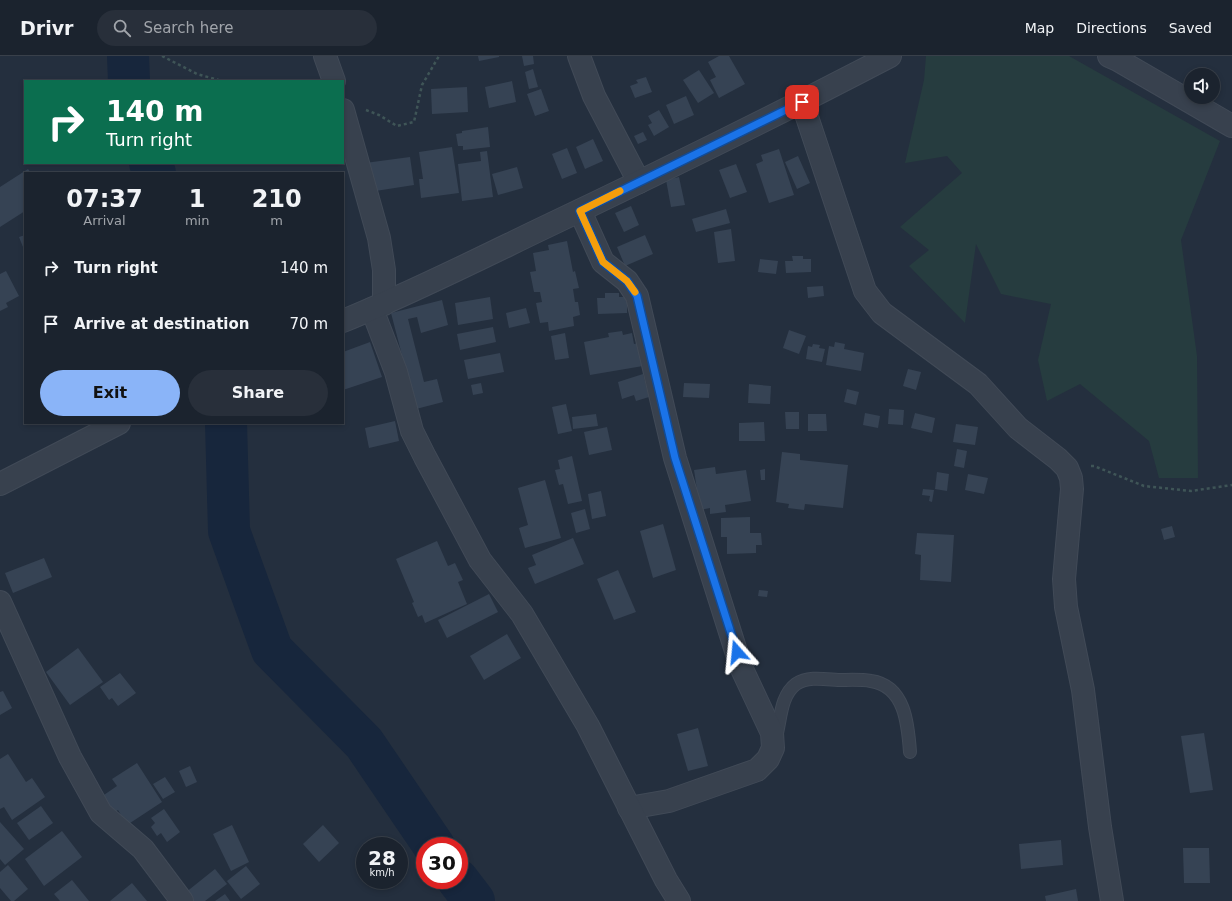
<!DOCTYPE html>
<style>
body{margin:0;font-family:"DejaVu Sans",sans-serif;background:#282f3a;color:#f1f3f6;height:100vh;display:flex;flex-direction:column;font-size:15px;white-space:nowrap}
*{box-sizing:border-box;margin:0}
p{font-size:13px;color:#a0a4aa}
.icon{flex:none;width:22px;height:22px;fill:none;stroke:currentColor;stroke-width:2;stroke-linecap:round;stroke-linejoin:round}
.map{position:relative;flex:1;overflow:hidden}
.details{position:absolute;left:24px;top:116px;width:320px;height:252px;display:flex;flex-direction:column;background:#1b232e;border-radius:0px;box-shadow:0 2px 6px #0003,0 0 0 1px #39404a}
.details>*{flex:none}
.banner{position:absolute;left:24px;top:24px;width:320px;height:84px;border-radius:0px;box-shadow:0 2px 6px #0003,0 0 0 1px #39404a;background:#0b6e4f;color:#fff;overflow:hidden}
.tools{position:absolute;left:1184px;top:12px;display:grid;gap:8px}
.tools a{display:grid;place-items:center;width:36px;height:36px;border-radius:50%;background:#1b232e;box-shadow:0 2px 6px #0003,0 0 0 1px #39404a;font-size:20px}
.speed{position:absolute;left:356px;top:781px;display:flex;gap:8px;font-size:20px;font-weight:700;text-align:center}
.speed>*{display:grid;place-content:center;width:52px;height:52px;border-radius:50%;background:#1b232e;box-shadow:0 2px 6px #0003,0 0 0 1px #39404a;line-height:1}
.speed small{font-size:10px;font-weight:400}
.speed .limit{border:6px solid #d22;background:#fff;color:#111}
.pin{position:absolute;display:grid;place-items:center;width:34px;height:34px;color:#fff;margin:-17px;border-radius:8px;box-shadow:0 2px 6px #0006}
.me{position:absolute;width:44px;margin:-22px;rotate:342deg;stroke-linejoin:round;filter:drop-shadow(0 0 3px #0008)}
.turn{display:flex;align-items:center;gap:14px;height:84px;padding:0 16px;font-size:18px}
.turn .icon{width:52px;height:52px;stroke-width:2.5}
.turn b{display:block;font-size:28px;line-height:34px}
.eta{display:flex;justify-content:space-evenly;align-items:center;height:68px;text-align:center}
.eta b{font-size:24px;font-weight:700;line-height:28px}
.primary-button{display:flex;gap:8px;margin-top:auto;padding:8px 16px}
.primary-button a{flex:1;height:46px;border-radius:24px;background:#8ab4f8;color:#111;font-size:16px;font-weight:700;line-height:46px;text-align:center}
.primary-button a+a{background:#282f3a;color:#f1f3f6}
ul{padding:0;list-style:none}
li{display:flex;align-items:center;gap:12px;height:56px;padding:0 16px}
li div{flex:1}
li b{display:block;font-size:15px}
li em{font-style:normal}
header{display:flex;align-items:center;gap:24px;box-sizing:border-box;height:56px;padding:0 20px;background:#1b232e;border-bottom:1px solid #39404a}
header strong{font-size:19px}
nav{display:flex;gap:22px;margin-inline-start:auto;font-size:14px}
.search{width:280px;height:36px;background:#282f3a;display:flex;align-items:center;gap:10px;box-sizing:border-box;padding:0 14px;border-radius:22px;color:#a0a4aa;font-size:15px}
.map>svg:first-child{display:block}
</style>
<header>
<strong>Drivr</strong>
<div class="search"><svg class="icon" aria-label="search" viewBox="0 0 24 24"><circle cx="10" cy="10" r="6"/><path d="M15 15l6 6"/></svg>Search here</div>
<nav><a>Map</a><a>Directions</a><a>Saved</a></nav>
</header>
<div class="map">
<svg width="1232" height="845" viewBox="0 0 1232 845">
<rect width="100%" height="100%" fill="#242f3e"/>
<path fill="#263c3f" d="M926,0h143l151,85 -39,99 16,116 1,122h-39l-10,-37 -69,-57 -33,17 -9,-41 13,-56 -50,-10 -25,-50 -11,79 -56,-57 20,-16 -29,-23 62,-54 -15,-17 -42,7 19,-83z"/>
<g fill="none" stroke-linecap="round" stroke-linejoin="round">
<g stroke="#17263c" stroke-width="42">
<path d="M128,0l1,25"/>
<path d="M150,107l5,10"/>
<path d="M226,367l3,108 43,119 92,93 70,103"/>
<path d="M458,824l16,21"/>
</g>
</g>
<g fill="#364354">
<path d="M478,0h21v1l-20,4z"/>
<path d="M522,0h11l1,8 -10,2z"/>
<path d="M719,0h10l16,28 -26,14 -9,-18 6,-3 -8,-15z"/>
<path d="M533,13l5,18 -9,2 -4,-17z"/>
<path d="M699,14l15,23 -16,10 -15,-23z"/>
<path d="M646,21l6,15 -17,6 -5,-12 8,-3 -2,-3z"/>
<path d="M512,25l4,21 -27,6 -4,-21z"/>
<path d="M467,31l1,25 -36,2 -1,-25z"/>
<path d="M541,33l8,22 -14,5 -8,-22z"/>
<path d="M686,40l8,19 -20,9 -8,-19z"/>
<path d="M659,54l10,17 -15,9 -6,-11 4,-2 -4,-7z"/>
<path d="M488,71l2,20 -27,3v-4h-5l-2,-12 6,-1v-2z"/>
<path d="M643,76l4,8 -9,4 -4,-8z"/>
<path d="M593,83l10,22 -18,8 -9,-22z"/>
<path d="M452,91l7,46 -38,5 -2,-19h4l-4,-27z"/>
<path d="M567,92l10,25 -15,6 -10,-25z"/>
<path d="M779,93l15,46 -25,8 -13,-39 7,-3 -2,-6z"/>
<path d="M487,95l6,46 -31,4 -4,-37 23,-3 -1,-9z"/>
<path d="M798,100l12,27 -13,6 -12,-27z"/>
<path d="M410,101l4,28 -45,7 -4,-29z"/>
<path d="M736,108l11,28 -17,6 -11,-28z"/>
<path d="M517,111l6,21 -25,7 -6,-21z"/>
<path d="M28,113l3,4h-6v38l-25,16v-40z"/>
<path d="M679,121l6,28 -14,2 -5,-27z"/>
<path d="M631,150l8,19 -15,7 -9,-19z"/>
<path d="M726,153l4,14 -34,9 -4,-13z"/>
<path d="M731,173l4,32 -17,2 -4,-31z"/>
<path d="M25,179v17l-6,-15z"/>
<path d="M645,179l8,19 -28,12 -8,-19z"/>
<path d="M567,185l6,31 2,-1 4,17 -6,1 2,13h3l2,13 -7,2 1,9 -25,5 -1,-9 -8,1 -4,-20 6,-1 -2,-10h-6l-4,-20 6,-1 -3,-18 16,-3 -1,-5z"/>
<path d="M792,200h11v3h8v13l-25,1 -1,-12h8z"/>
<path d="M760,203l18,2 -2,13 -18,-2z"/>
<path d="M6,215l13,25 -13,7 2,4 -8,4v-37z"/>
<path d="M823,230l1,10 -16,2 -1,-11z"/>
<path d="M605,237h14v4h8v16l-29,1 -1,-16h8z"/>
<path d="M490,241l3,22 -35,6 -3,-22z"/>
<path d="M442,244l6,25 -27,8 -4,-16 -9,2 16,63 13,-3 6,23 -27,7 -25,-96z"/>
<path d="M526,252l4,15 -21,5 -3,-15z"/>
<path d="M493,271l3,15 -36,8 -3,-16z"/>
<path d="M789,274l17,6 -7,18 -16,-6z"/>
<path d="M622,275l1,4 9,-2 2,11 5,-1 4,23 -53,9 -6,-33 25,-5 -1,-4z"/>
<path d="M565,277l4,25 -14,2 -4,-24z"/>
<path d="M370,286l12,35 -39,13v-38z"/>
<path d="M835,286l10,2 -1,5 20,4 -3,18 -35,-6 3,-19 5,1z"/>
<path d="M813,288l7,1 -1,3 6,1 -3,13 -16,-3 2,-13 4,1z"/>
<path d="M500,297l4,19 -36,7 -4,-19z"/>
<path d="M908,313l13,3 -5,18 -13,-4z"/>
<path d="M643,318l6,23 -13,4 -2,-6 -12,4 -4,-17z"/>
<path d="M481,327l2,10 -10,2 -2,-10z"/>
<path d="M684,327l26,1 -1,14 -26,-1z"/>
<path d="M749,328l22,2 -1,18 -22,-1z"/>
<path d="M847,333l12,3 -3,13 -12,-3z"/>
<path d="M566,348l6,27 -14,3 -6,-27z"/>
<path d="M889,353l15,1 -1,15 -15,-1z"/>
<path d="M785,356h14v17h-13z"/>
<path d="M865,357l15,3 -2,12 -15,-3z"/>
<path d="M915,357l20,5 -3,15 -21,-5z"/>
<path d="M596,358l2,12 -25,3 -1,-12z"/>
<path d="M808,358h18l1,17h-19z"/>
<path d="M395,365l4,20 -30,7 -4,-20z"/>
<path d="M764,366l1,19h-26v-18z"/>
<path d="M956,368l22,3 -3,18 -22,-3z"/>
<path d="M607,371l5,23 -23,5 -5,-23z"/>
<path d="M957,393l10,2 -3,17 -10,-2z"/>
<path d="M782,396l18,2v6l48,5 -5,43 -38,-4 -1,6 -16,-2 1,-4 -13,-2z"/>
<path d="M572,400l10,45 -14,3 -5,-20 -4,1 -4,-15 5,-1 -2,-9z"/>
<path d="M715,411l1,7 30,-4 5,31 -26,4 1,7 -16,2v-6l-10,2 -6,-40z"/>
<path d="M765,413v11h-4l-1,-10z"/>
<path d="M937,416l12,2 -2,17 -12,-2z"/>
<path d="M968,418l20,4 -4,16 -19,-4z"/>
<path d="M545,424l16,58 -36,10 -6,-20 9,-3 -10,-37z"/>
<path d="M923,433l11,1 -2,12 -3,-1 1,-5 -8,-1z"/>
<path d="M601,435l5,25 -14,3 -4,-25z"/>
<path d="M585,453l5,20 -14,4 -5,-20z"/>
<path d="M750,461v16h11l1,12h-6v8l-29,1v-17h-6v-19z"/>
<path d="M663,468l13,46 -23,8 -13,-47z"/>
<path d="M1172,470l3,11 -11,3 -3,-11z"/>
<path d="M917,477l37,2 -3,47 -31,-2 1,-25 -6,-1z"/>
<path d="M573,482l11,26 -49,20 -7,-16 8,-3 -4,-10z"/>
<path d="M437,485l11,25 7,-3 8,17 -5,2 9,22 -42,19 -3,-8 -4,2 -6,-14 2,-1 -18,-43z"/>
<path d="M44,502l8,19 -39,16 -8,-20z"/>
<path d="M618,514l18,42 -22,8 -17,-41z"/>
<path d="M759,534l9,1 -1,6 -9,-1z"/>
<path d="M489,538l9,18 -51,26 -9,-18z"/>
<path d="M507,578l14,24 -37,22 -14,-24z"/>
<path d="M78,592l25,34 -33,23 -24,-33z"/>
<path d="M120,617l16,20 -18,13 -6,-8 -3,2 -9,-13z"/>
<path d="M3,635l9,17 -12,7v-23z"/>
<path d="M698,672l10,38 -20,5 -11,-37z"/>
<path d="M1204,677l9,57 -23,3 -9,-57z"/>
<path d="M8,698l18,28 6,-4 13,19 -33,23 -8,-13 -4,2v-50z"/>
<path d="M137,707l25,39 -35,23 -9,-15 -6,4 -11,-17 16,-11 -5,-7z"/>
<path d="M190,710l7,16 -11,5 -7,-16z"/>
<path d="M165,721l10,15 -12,7 -10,-15z"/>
<path d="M41,750l12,17 -24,17 -12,-17z"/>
<path d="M164,753l16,23 -13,10 -6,-9 -4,3 -6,-9 4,-4 -4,-5z"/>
<path d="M0,766l24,27 -19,16 -5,-6z"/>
<path d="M232,769l17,37 -18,9 -18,-37z"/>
<path d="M323,769l16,18 -20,19 -16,-18z"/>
<path d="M62,775l20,26 -38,29 -19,-27z"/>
<path d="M1061,784l2,25 -42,4 -2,-25z"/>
<path d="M1183,792h26l1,35h-26z"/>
<path d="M8,809l20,24 -14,12h-3l-11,-13v-16z"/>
<path d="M246,810l14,18 -19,15 -14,-18z"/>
<path d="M215,813l12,15 -22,17h-14l-6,-8z"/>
<path d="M72,824l17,21h-29l-6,-7z"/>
<path d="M132,827l15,18h-37z"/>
<path d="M1076,833l2,12h-32l-1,-5z"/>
<path d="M225,838l5,7h-15z"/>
</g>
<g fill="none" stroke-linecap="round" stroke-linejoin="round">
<defs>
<path id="service" d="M776,681c5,-17 4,-41 20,-53 12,-8 28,-5 42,-4 10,0 22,-1 33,1 34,5 37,43 39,71"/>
<g id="minor">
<path d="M325,0l9,25"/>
<path d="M579,0l15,40 45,86"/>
<path d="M802,46l63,189 17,22 96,71 40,44 40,31 9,9 4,10 1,11 -8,90 2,28 17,83 17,137 12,74"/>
<path d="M343,54l36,128 5,32v34"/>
<path d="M580,155l23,51 24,19 10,15 38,162 66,209 31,66 1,15 -5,11 -11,11 -88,31 -40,7"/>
<path d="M372,253l24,63 16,59 13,26 55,103 42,54 66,112 78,154 13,21"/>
<path d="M0,546l70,155 31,56 42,36 39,52"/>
</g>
<g id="tertiary">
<path d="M1109,0l9,4 114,66"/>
<path d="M343,265c66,-27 130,-59 194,-90 118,-56 236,-114 353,-175"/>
<path d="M0,428l119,-61"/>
</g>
</defs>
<use href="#service" stroke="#414a57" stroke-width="14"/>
<use href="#minor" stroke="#414a57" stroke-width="24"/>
<use href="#tertiary" stroke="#414a57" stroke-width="24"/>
<g stroke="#3f5557" stroke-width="2.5" stroke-dasharray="3 3" stroke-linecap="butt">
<path d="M162,0l35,18 25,7"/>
<path d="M366,54l13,5 18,11 17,-4 8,-37 17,-29"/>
<path d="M1091,410h3l50,20 47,5 41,-6"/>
</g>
<use href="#service" stroke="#38414e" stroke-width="12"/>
<use href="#minor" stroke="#38414e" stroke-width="22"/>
<use href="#tertiary" stroke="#38414e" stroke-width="22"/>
</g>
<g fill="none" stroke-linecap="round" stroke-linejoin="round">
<defs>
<path id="route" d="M737,596l-62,-194 -38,-162 -10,-15 -24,-19 -23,-51 222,-109"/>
</defs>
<use href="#route" stroke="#114b97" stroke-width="10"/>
<use href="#route" stroke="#1a73e8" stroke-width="7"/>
<path stroke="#f59e0b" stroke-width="7" d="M620,135l-40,20 23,51 24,19 8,11"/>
</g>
</svg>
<div class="tools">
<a><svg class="icon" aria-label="sound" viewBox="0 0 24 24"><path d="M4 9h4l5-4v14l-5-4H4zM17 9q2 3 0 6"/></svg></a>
</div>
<div class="speed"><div>28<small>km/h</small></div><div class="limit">30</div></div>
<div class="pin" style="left:802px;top:46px;background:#d93025"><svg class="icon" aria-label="arrive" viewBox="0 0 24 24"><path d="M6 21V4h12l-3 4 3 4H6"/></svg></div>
<svg class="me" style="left:737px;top:596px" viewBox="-20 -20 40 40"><path d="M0-17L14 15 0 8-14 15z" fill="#1a73e8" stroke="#fff" stroke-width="4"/></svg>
<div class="banner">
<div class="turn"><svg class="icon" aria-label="right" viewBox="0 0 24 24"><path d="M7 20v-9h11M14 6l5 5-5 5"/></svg><div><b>140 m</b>Turn right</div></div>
</div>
<section class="details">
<div class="eta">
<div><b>07:37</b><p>Arrival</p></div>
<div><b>1</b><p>min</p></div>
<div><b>210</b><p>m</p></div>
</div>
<ul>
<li><svg class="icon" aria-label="right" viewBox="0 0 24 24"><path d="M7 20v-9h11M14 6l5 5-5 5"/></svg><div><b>Turn right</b></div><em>140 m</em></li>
<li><svg class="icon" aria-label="arrive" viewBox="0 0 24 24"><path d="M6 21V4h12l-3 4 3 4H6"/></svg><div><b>Arrive at destination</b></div><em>70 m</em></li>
</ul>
<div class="primary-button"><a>Exit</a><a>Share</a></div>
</section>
</div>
